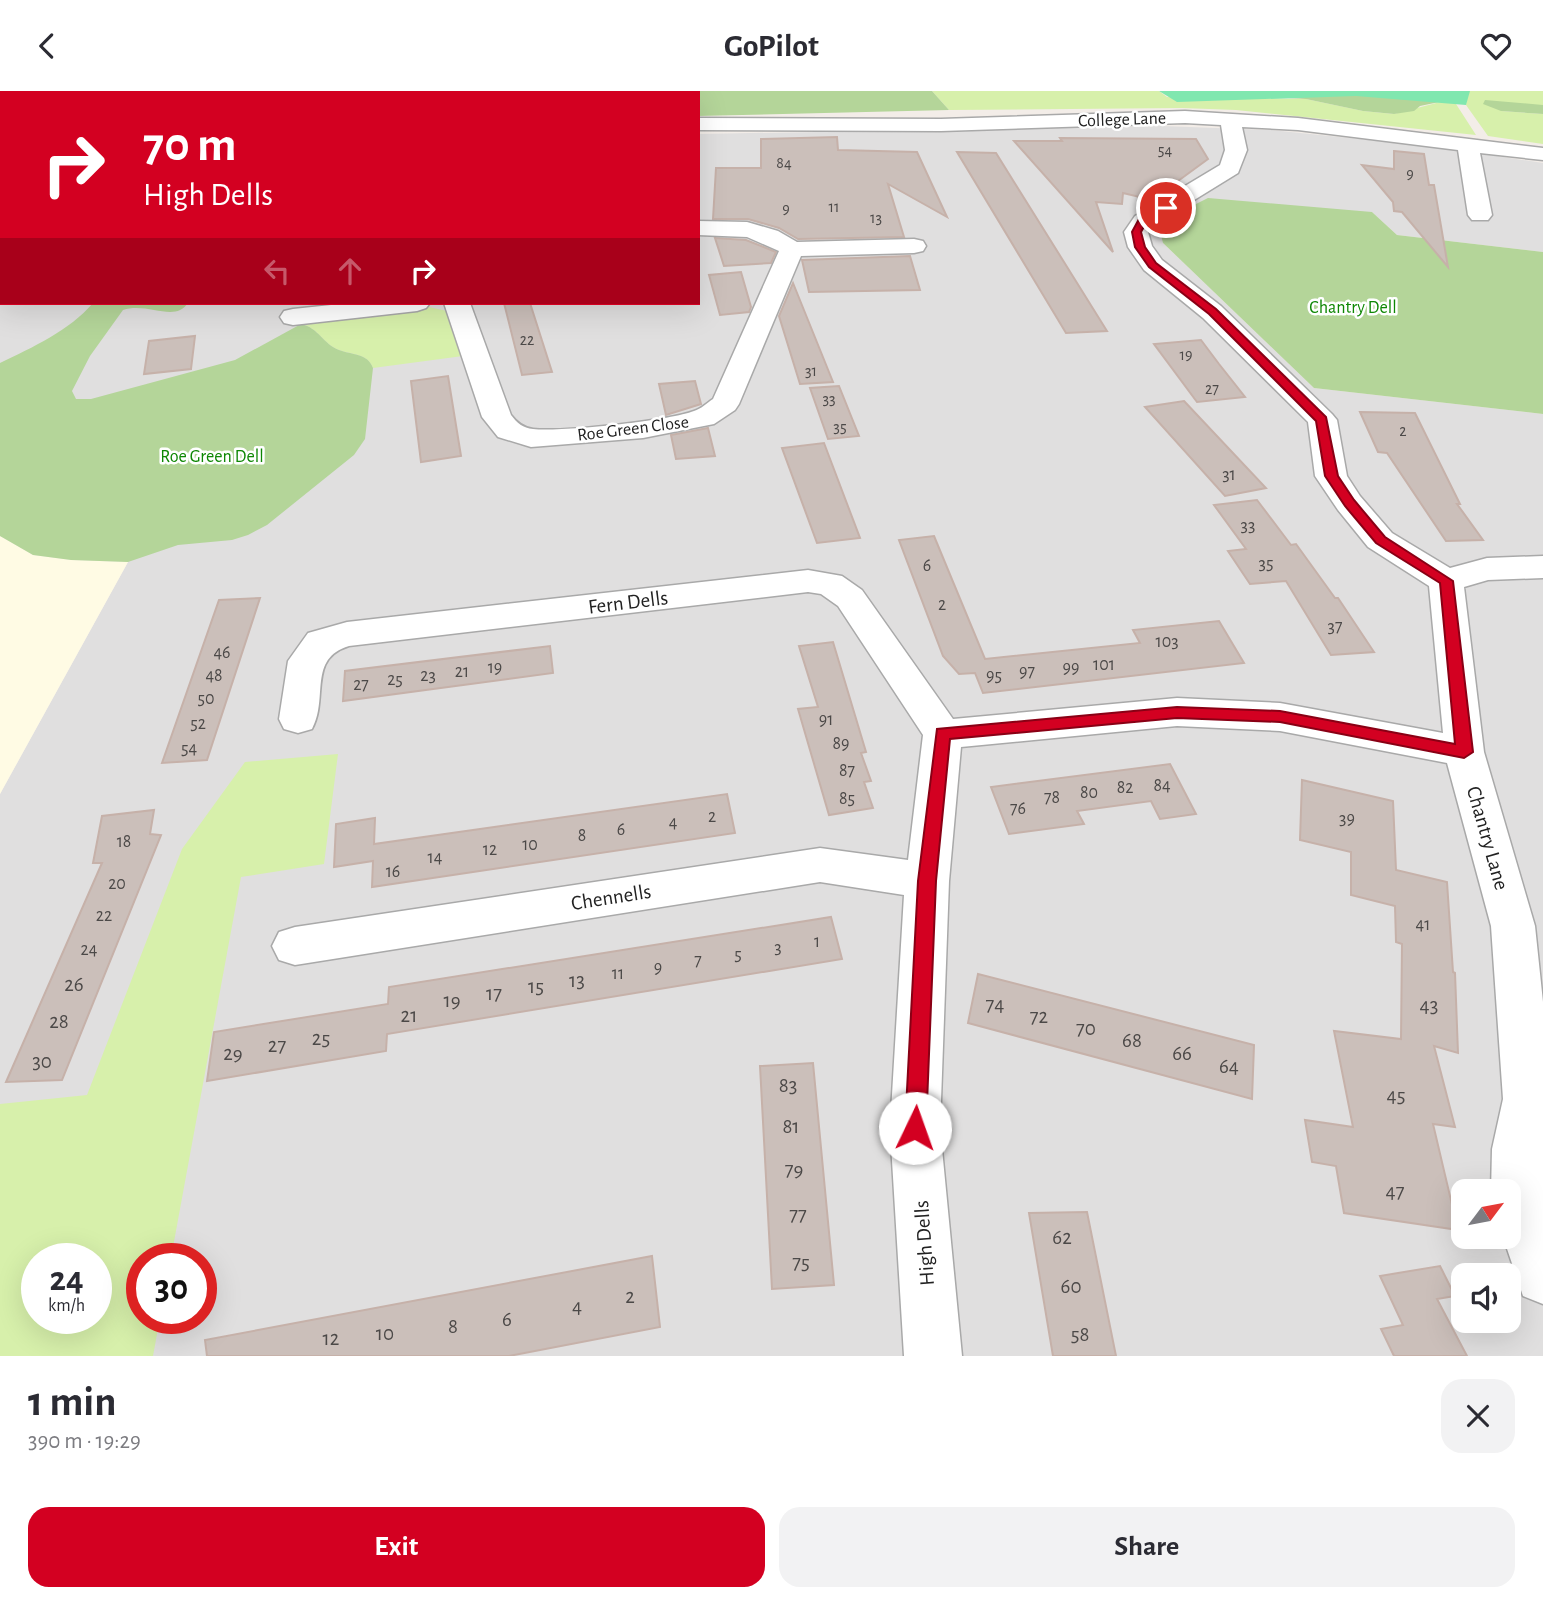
<!DOCTYPE html>
<meta charset="utf-8">
<style>
body{margin:0;font-family:"Alegreya Sans",sans-serif;background:#f2f2f3;color:#2b2b33;height:100vh;display:flex;flex-direction:column;font-size:26px;white-space:nowrap}
*{box-sizing:border-box;margin:0}
p{font-size:23px;color:#7c7c81}
.icon{flex:none;width:38px;height:38px;fill:none;stroke:currentColor;stroke-width:2;stroke-linecap:round;stroke-linejoin:round}
.map{position:relative;height:1265px;overflow:hidden}
.sheet{display:flex;flex-direction:column;background:#fff;flex:1}
.sheet>*{flex:none}
.hud{position:absolute;left:0px;top:0px;width:700px;height:214px;box-shadow:0 7px 28px #0002;background:#d30021;color:#fff;overflow:hidden}
.needle{width:46px;rotate:58deg}
.buttons{position:absolute;left:1451px;top:1088px;display:grid;gap:14px}
.buttons a{display:grid;place-items:center;width:70px;height:70px;border-radius:14px;background:#fff;box-shadow:0 7px 28px #0002;font-size:35px}
.speed{position:absolute;left:21px;top:1152px;display:flex;gap:14px;font-size:35px;font-weight:700;text-align:center}
.speed>*{display:grid;place-content:center;width:91px;height:91px;border-radius:50%;background:#fff;box-shadow:0 7px 28px #0002;line-height:1}
.speed small{font-size:18px;font-weight:400}
.speed .limit{border:10px solid #d22;background:#fff;color:#111}
.pin{position:absolute;display:grid;place-items:center;width:60px;height:60px;color:#fff;margin:-30px;border:4px solid #fff;border-radius:50%;box-shadow:0 2px 7px #0007}
.me{position:absolute;width:77px;margin:-38px;rotate:3deg;stroke-linejoin:round;filter:drop-shadow(0 0 5px #0008)}
.turn{display:flex;align-items:center;gap:24px;height:147px;padding:0 28px;font-size:32px}
.turn .icon{width:91px;height:91px;stroke-width:2.5}
.turn b{display:block;font-size:49px;line-height:60px}
.lanes{display:flex;align-items:center;height:66px;padding:0 28px;background:#0003;justify-content:center;gap:35px;direction:ltr}
.lanes .off{opacity:.35}
.round{display:grid;place-items:center;flex:none;width:74px;height:74px;border-radius:21px;background:#f2f2f3}
.overview{display:flex;align-items:center;justify-content:space-between;height:119px;padding:0 28px}
h1{font-size:42px;font-weight:600;line-height:52px}
.primary-button{display:flex;gap:14px;margin-top:auto;padding:14px 28px}
.primary-button a{flex:1;height:80px;border-radius:21px;background:#d30021;color:#fff;font-size:28px;font-weight:600;line-height:80px;text-align:center}
.primary-button a+a{background:#f2f2f3;color:#2b2b33}
header{display:flex;justify-content:space-between;align-items:center;height:91px;padding:0 28px;background:#fff;font-size:32px;font-weight:600}
.map>svg:first-child{display:block}
</style>
<header><svg class="icon" aria-label="back" viewBox="0 0 24 24"><path d="M15 5l-7 7 7 7"/></svg>GoPilot<svg class="icon" aria-label="heart" viewBox="0 0 24 24"><path d="M12 20l-8-8c-3-5 5-10 8-4 3-6 11-1 8 4z"/></svg></header>
<div class="map">
<svg width="1543" height="1265" viewBox="0 0 1543 1265">
<rect width="100%" height="100%" fill="#f3ede8"/>
<path fill="#e0dfdf" fill-rule="evenodd" d="M1162,35l109,4 167,17 105,16v89l-146,-17 -25,-23 -209,31 151,145 229,26v942h-1543v-562l128,-232 -128,-26v-278l2,45h696v-169zM1463,1101h45v45h-45zM37,1167h59v60h-59zM142,1167h59v60h-59zM1463,1185h45v45h-45z"/>
<path fill="#fffbe4" d="M0,445l33,19 38,5 57,2 -128,232z"/>
<g fill="#d7f0ab" fill-rule="evenodd">
<path d="M932,0h227l8,6 139,2 57,12 31,3 50,-13 12,3 20,31 -240,-25 -54,-2 -233,2z"/>
<path d="M1467,0h76v14l-42,6 42,3v30l-55,-8 -22,-31z"/>
<path d="M429,216l18,4 16,45 -90,12c-5,-15 -22,-13 -34,-18 -16,-6 -20,-22 -38,-26z"/>
<path d="M338,663l-14,110 -83,13 -70,381h-29v60h18l-7,38h-153v-252l87,-9 95,-246 63,-87zM37,1167h59v60h-59z"/>
</g>
<g fill="#b4d599">
<path d="M404,0h528l17,19 -251,6v-23z"/>
<path d="M1159,0h228l57,10 -24,5 -6,5 -20,3 -31,-3 -57,-12z"/>
<path d="M1485,9l58,5v9l-42,-3 -18,-7z"/>
<path d="M1208,107l164,14 25,23 146,17v162l-229,-26 -151,-145 -5,-20z"/>
<path d="M93,212h95c-13,20 -40,-1 -65,7l-33,46 -18,35 4,8h15l144,-39 66,-36c18,4 22,20 38,26 12,5 29,3 34,18l-8,71 -11,16 -87,70 -19,10 -16,5 -54,5 -50,17 -57,-2 -38,-5 -33,-19v-173c33,-16 69,-32 93,-60z"/>
</g>
<path fill="#80e7af" d="M1159,0h311l-4,14 -110,-9 -179,6z"/>
<g fill="#cbbfba" stroke="#c6b1a9" stroke-width="2">
<path d="M837,46l1,13 79,2 30,65 -59,-33 16,53 -106,2 -19,-11 -31,-9h-35l3,-51h45v-29z"/>
<path d="M1060,47l136,1 12,20 -56,41 -29,-7 -1,11 -26,-2 17,50 -99,-111h48z"/>
<path d="M1394,60l30,3 5,31h5l14,82 -46,-55 -8,-1 -1,-9 -31,-37 32,4z"/>
<path d="M957,61l39,1 111,178 -41,2z"/>
<path d="M715,147l31,2 30,12 -5,11 -47,3z"/>
<path d="M910,165l10,34 -111,2 -7,-32z"/>
<path d="M741,181l10,35 -2,5 -29,3 -11,-40z"/>
<path d="M793,192l40,99 -33,2 -21,-68z"/>
<path d="M504,212h26l22,69 -30,3z"/>
<path d="M195,245l-4,33 -47,5 5,-33z"/>
<path d="M1201,249l18,24 26,33 -48,5 -43,-58z"/>
<path d="M448,285l13,80 -40,6 -10,-81z"/>
<path d="M695,290l6,23 -35,11 -7,-31z"/>
<path d="M839,295l20,50 -31,3 -18,-51z"/>
<path d="M1184,310l82,87 -41,8 -80,-89z"/>
<path d="M1360,321l55,1 45,91h-3l26,36 -37,1 -59,-88 -9,-1z"/>
<path d="M708,337l7,28 -39,3 -5,-24z"/>
<path d="M824,352l36,95 -43,5 -35,-95z"/>
<path d="M1257,409l34,45 5,-1 39,54h3l36,54 -43,3 -45,-74 -36,3 -22,-33 18,-2 -32,-44z"/>
<path d="M934,445l51,123 155,-16 -7,-13 86,-9 25,42 -261,30 -8,-20 -16,1 -16,-18 -44,-116z"/>
<path d="M260,507l-53,162 -45,3 57,-163z"/>
<path d="M833,551l33,110 -5,1 10,28 -7,1 9,26 -44,7 -31,-106 20,-2 -19,-61z"/>
<path d="M550,555l3,27 -210,28 2,-30z"/>
<path d="M1170,673l26,50 -36,5 -9,-18 -74,10 7,13 -75,10 -18,-47z"/>
<path d="M1302,689l91,21 3,69 51,12 6,90 2,1 3,80 -24,-7 21,81 -22,-3 25,106 -114,-17 -8,-47 -24,-4 -7,-42 48,7 -19,-96 67,8 1,-95 -6,-2 -1,-36 -44,-11v-43l-51,-12z"/>
<path d="M727,703l8,39 -363,54 1,-26 -39,6 2,-43 39,-6 -1,26z"/>
<path d="M154,719l-4,24 11,1 -99,245 -56,2 96,-219h-9l9,-47z"/>
<path d="M831,826l11,42 -455,75 -1,17 -179,30 7,-49 174,-28 1,-17z"/>
<path d="M978,883l276,71 -2,54 -284,-76z"/>
<path d="M813,972l21,222 -62,4 -12,-223z"/>
<path d="M1087,1121l29,144h-63l-24,-143z"/>
<path d="M652,1165l8,71 -151,29h-302l-2,-16z"/>
<path d="M1440,1175l15,30 -18,3 30,57h-73l-13,-27 22,-4 -23,-49z"/>
</g>
<g fill="none" stroke-linecap="round" stroke-linejoin="round">
<defs>
<g id="minor">
<path d="M1185,20l113,7 245,30v12l-63,-7 12,62 -4,5h-16l-4,-5 -10,-65 -160,-20 -56,-3 5,23 -9,23 -86,53 -4,6 4,14 10,14 59,46 111,108 5,6 10,56 13,20 32,37 58,35 37,-10 56,-2v22l-55,2 -24,7 20,165 51,174 8,76v302l-20,-8 -20,-59h5v-45h-17l1,-43 11,-50 -12,-173 -44,-163 -167,-32 -103,-5 -216,21 -12,134 -9,247 22,228h-58l-14,-228 14,-233 -84,-13 -525,83 -16,-5 -7,-14 7,-14 16,-5 525,-79 88,12 15,-125 -85,-129 -17,-12 -13,-2 -459,54c-42,13 -20,52 -37,83l-14,4 -14,-4 -5,-10 9,-58 20,-28 39,-11 461,-52 34,6 20,14 91,129 224,-21 103,5 163,30 -14,-147 -61,-39 -30,-37 -23,-34 -7,-54 -105,-104 -59,-48 -16,-23 -4,-15 11,-16 85,-51 5,-15 -4,-25 -36,-2 -244,8 -243,-1v-12l243,1z"/>
<path d="M698,130l49,1 31,9 19,11 117,-3 9,2 3,5 -3,5 -9,2 -113,3 -62,148 -4,6 -21,14 -71,14 -112,9 -33,-10 -16,-20 -38,-114h26l41,112c6,8 12,13 22,14 28,3 135,-8 161,-18 7,-2 13,-8 19,-12l66,-148 -32,-14 -49,-2z"/>
<rect x="0" y="150" width="2" height="14"/>
<path d="M350,212h80l-4,5 -9,3 -124,14 -9,-2 -4,-6 4,-6 9,-2z"/>
</g>
<g id="highway">
<path d="M77,0h30l-32,2z"/>
<rect x="0" y="9" width="2" height="12"/>
</g>
</defs>
<use href="#minor" stroke="#a9a9a9" stroke-width="3"/>
<use href="#highway" stroke="#ea1b83" stroke-width="3"/>
<use href="#minor" fill="#fff" fill-rule="evenodd"/>
<use href="#highway" fill="#ef8bad" fill-rule="evenodd"/>
</g>
<path fill="#d30021" stroke="#890015" stroke-width="2" d="M1163,115l8,2 -25,15 -5,9 4,15 11,16 60,46 110,108 12,59 16,24 31,37 68,44 20,171 -9,6 -184,-36 -103,-4 -227,21 -14,142 -10,247 -3,7 -8,3 -7,-3 -3,-7 13,-247 19,-152 240,-22 103,4 175,33 -15,-161 -64,-40 -31,-37 -20,-30 -9,-55 -107,-107 -60,-47 -14,-20 -3,-15 7,-13z"/>
<g text-anchor="middle" stroke-width="5" stroke-linejoin="round" paint-order="stroke">
<g font-size="16" fill="#4c4948">
<text x="1165" y="64">54</text>
<text x="784" y="77">84</text>
<text x="1410" y="88">9</text>
<text x="834" y="121">11</text>
<text x="786" y="123">9</text>
<text x="876" y="132">13</text>
<text x="527" y="254">22</text>
<text x="1186" y="269">19</text>
<text x="811" y="285">31</text>
<text x="1212" y="303">27</text>
<text x="829" y="313">33</text>
<text x="840" y="341">35</text>
<text x="1403" y="345">2</text>
</g>
<g font-size="18" fill="#222" stroke="#fff">
<text transform="translate(1122 28) rotate(-2)" y="6">College Lane</text>
<text transform="translate(633 337) rotate(-7)" y="6">Roe Green Close</text>
</g>
<g font-size="18" fill="#0d8703" stroke="#fff">
<text x="1353" y="222">Chantry Dell</text>
<text x="212" y="371">Roe Green Dell</text>
</g>
<g font-size="18" fill="#4c4948">
<text x="1229" y="389">31</text>
<text x="1248" y="440">33</text>
<text x="1266" y="478">35</text>
<text x="927" y="480">6</text>
<text x="942" y="519">2</text>
<text x="1335" y="541">37</text>
<text x="1167" y="556">103</text>
<text x="222" y="567">46</text>
<text x="1104" y="579">101</text>
<text x="495" y="582">19</text>
<text x="1071" y="582">99</text>
<text x="462" y="586">21</text>
<text x="1027" y="586">97</text>
<text x="214" y="590">48</text>
<text x="428" y="590">23</text>
<text x="994" y="590">95</text>
<text x="395" y="594">25</text>
<text x="361" y="599">27</text>
<text x="206" y="613">50</text>
<text x="826" y="634">91</text>
<text x="198" y="638">52</text>
<text x="841" y="658">89</text>
<text x="189" y="663">54</text>
<text x="847" y="685">87</text>
<text x="1162" y="700">84</text>
<text x="1125" y="702">82</text>
<text x="1089" y="707">80</text>
<text x="1052" y="712">78</text>
<text x="847" y="713">85</text>
<text x="1018" y="723">76</text>
<text x="712" y="731">2</text>
<text x="1347" y="733">39</text>
<text x="673" y="737">4</text>
<text x="621" y="744">6</text>
<text x="582" y="750">8</text>
<text x="124" y="756">18</text>
<text x="530" y="759">10</text>
<text x="490" y="764">12</text>
<text x="435" y="772">14</text>
<text x="393" y="786">16</text>
<text x="117" y="798">20</text>
<text x="104" y="830">22</text>
<text x="1423" y="839">41</text>
<text x="817" y="856">1</text>
<text x="778" y="862">3</text>
<text x="89" y="864">24</text>
<text x="738" y="869">5</text>
<text x="698" y="875">7</text>
<text x="658" y="882">9</text>
<text x="618" y="888">11</text>
</g>
<g font-size="21" fill="#222" stroke="#fff">
<text transform="translate(628 511) rotate(-7)" y="7">Fern Dells</text>
<text transform="translate(1488 747) rotate(74)" y="7">Chantry Lane</text>
<text transform="translate(611 806) rotate(-9)" y="7">Chennells</text>
<text transform="translate(924 1152) rotate(-94)" y="7">High Dells</text>
</g>
<g font-size="21" fill="#4c4948">
<text x="577" y="896">13</text>
<text x="74" y="900">26</text>
<text x="536" y="902">15</text>
<text x="494" y="909">17</text>
<text x="452" y="916">19</text>
<text x="995" y="920">74</text>
<text x="1429" y="921">43</text>
<text x="409" y="931">21</text>
<text x="1039" y="932">72</text>
<text x="59" y="937">28</text>
<text x="1086" y="944">70</text>
<text x="321" y="954">25</text>
<text x="1132" y="956">68</text>
<text x="277" y="961">27</text>
<text x="233" y="969">29</text>
<text x="1182" y="969">66</text>
<text x="42" y="977">30</text>
<text x="1229" y="982">64</text>
<text x="788" y="1001">83</text>
<text x="1396" y="1011">45</text>
<text x="791" y="1042">81</text>
<text x="794" y="1085">79</text>
<text x="1395" y="1107">47</text>
<text x="798" y="1130">77</text>
<text x="1062" y="1153">62</text>
<text x="801" y="1178">75</text>
<text x="1071" y="1202">60</text>
<text x="630" y="1212">2</text>
<text x="577" y="1222">4</text>
<text x="507" y="1235">6</text>
<text x="453" y="1242">8</text>
<text x="385" y="1249">10</text>
<text x="1080" y="1250">58</text>
<text x="331" y="1254">12</text>
</g>
</g>
</svg>
<div class="buttons">
<a><svg class="needle" viewBox="-14 -14 28 28"><path d="M0-13l5 13h-10z" fill="#e53935"/><path d="M0 13l5-13h-10z" fill="#7c7c81"/></svg></a>
<a><svg class="icon" aria-label="sound" viewBox="0 0 24 24"><path d="M4 9h4l5-4v14l-5-4H4zM17 9q2 3 0 6"/></svg></a>
</div>
<div class="speed"><div>24<small>km/h</small></div><div class="limit">30</div></div>
<div class="pin" style="left:1166px;top:117px;background:#d93025"><svg class="icon" aria-label="arrive" viewBox="0 0 24 24"><path d="M6 21V4h12l-3 4 3 4H6"/></svg></div>
<svg class="me" style="left:915px;top:1037px" viewBox="-20 -20 40 40"><circle r="19" fill="#fff"/><path d="M0-13L10 11 0 6-10 11z" fill="#d30021"/></svg>
<div class="hud">
<div class="turn"><svg class="icon" aria-label="right" viewBox="0 0 24 24"><path d="M7 20v-9h11M14 6l5 5-5 5"/></svg><div><b>70 m</b>High Dells</div></div>
<div class="lanes"><svg class="icon off" aria-label="left" viewBox="0 0 24 24"><path d="M17 20v-9H6M10 6l-5 5 5 5"/></svg><svg class="icon off" aria-label="ahead" viewBox="0 0 24 24"><path d="M12 20V5M6 11l6-6 6 6"/></svg><svg class="icon" aria-label="right" viewBox="0 0 24 24"><path d="M7 20v-9h11M14 6l5 5-5 5"/></svg></div>
</div>
</div>
<section class="sheet">
<div class="overview"><div><h1>1 min</h1><p>390 m · 19:29</p></div><a class="round"><svg class="icon" aria-label="close" viewBox="0 0 24 24"><path d="M6 6l12 12M18 6L6 18"/></svg></a></div>
<div class="primary-button"><a>Exit</a><a>Share</a></div>
</section>
